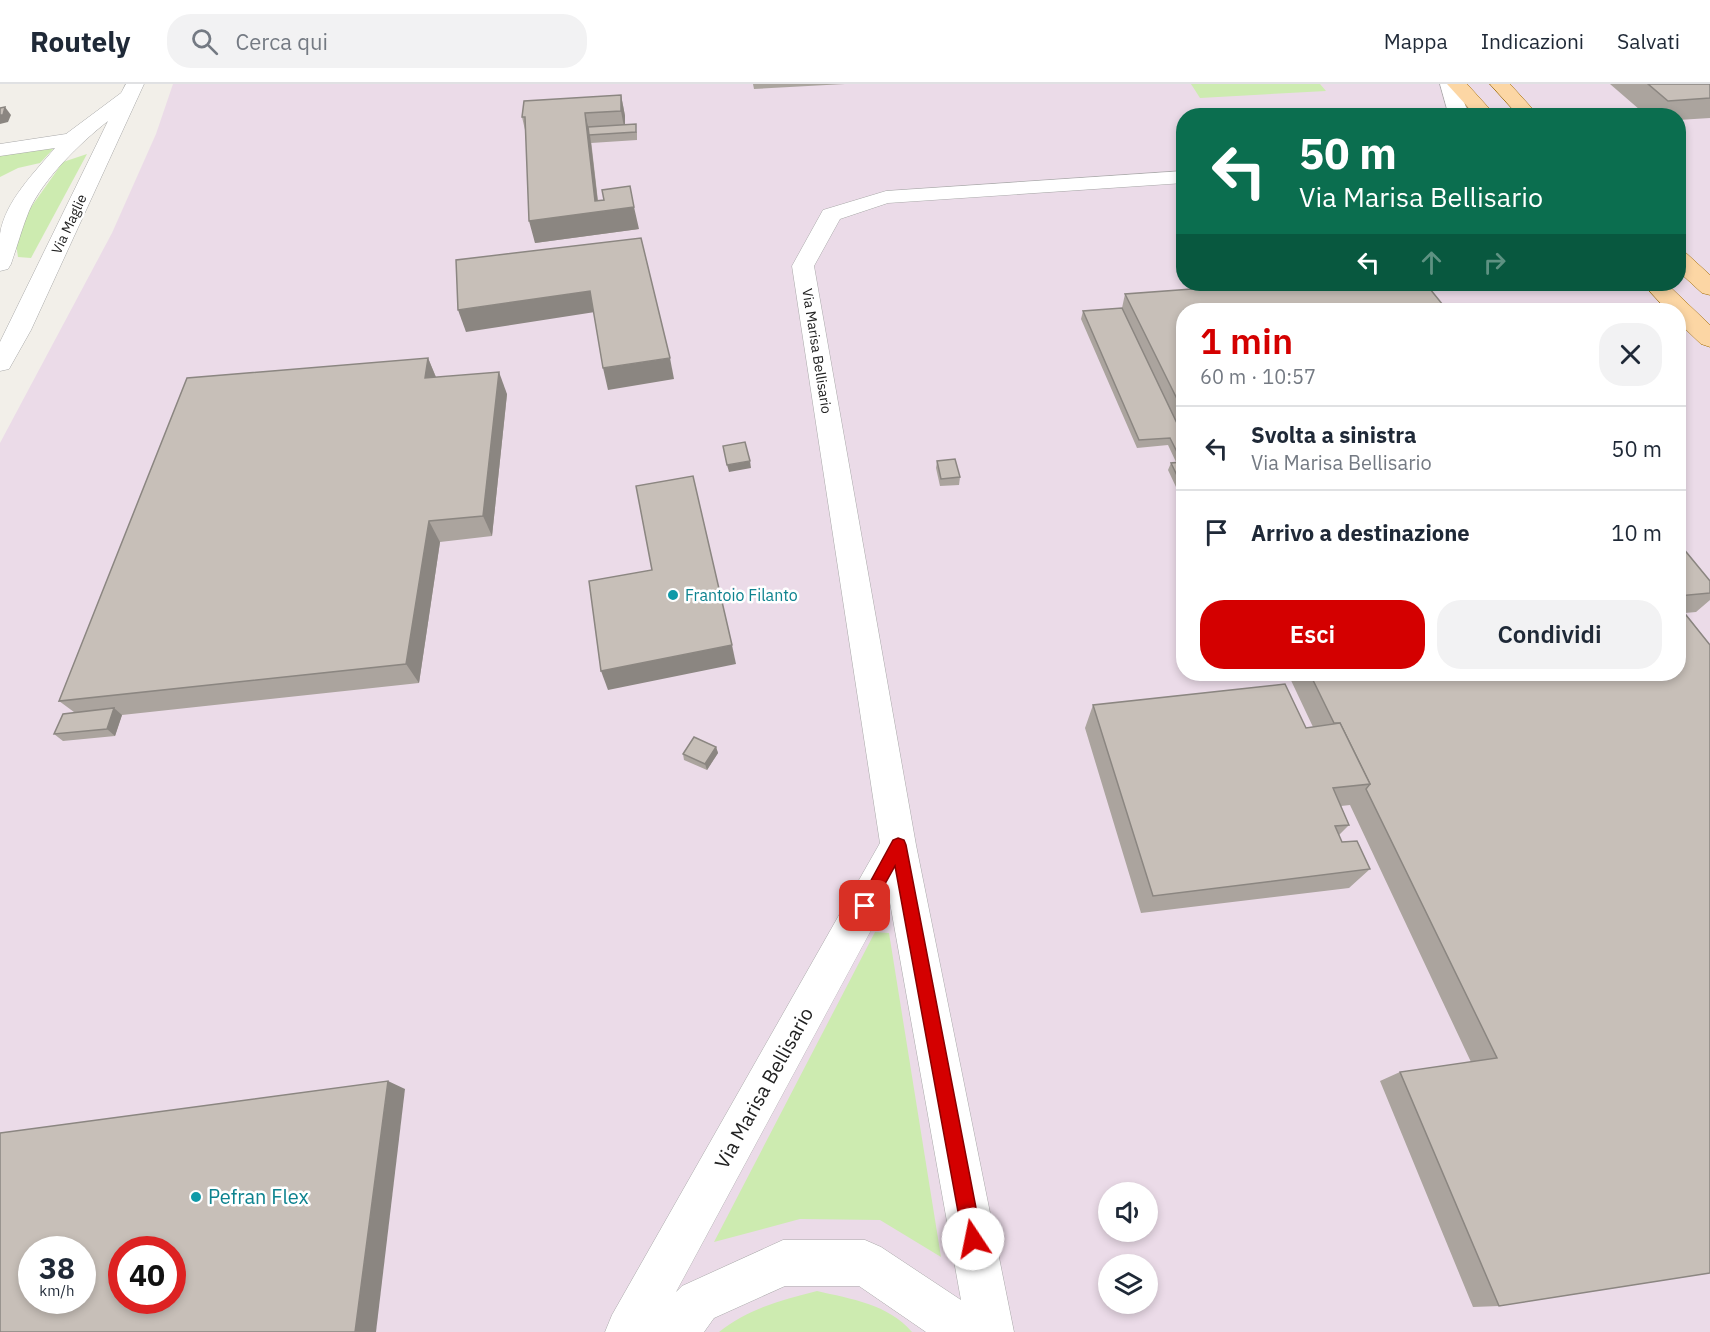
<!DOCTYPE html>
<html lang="it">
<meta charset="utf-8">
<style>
body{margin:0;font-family:"IBM Plex Sans",sans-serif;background:#f2f2f3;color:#1f2937;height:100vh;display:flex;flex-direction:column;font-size:22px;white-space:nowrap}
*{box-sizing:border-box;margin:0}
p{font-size:20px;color:#747a83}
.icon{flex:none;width:33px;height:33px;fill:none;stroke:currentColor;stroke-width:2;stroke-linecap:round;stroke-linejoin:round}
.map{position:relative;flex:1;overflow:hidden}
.drawer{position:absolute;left:1176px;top:219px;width:510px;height:378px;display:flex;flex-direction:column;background:#fff;border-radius:24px;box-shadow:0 3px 9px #0003}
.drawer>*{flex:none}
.hud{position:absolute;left:1176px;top:24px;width:510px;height:183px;border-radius:24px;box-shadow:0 3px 9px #0003;background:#0b6e4f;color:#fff;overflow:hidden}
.controls{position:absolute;left:1098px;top:1098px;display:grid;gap:12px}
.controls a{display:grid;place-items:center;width:60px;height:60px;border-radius:50%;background:#fff;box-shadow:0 3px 9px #0003;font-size:30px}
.speed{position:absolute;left:18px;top:1152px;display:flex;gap:12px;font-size:30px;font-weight:700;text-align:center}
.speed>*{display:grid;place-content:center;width:78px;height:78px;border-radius:50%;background:#fff;box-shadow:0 3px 9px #0003;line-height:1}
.speed small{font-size:15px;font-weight:400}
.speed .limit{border:9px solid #d22;background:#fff;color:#111}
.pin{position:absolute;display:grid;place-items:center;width:51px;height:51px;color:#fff;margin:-26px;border-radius:12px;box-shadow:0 3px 9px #0006}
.me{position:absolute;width:66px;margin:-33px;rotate:349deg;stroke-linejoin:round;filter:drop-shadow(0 0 4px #0008)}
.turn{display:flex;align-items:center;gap:21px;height:126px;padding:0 24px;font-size:27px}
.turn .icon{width:78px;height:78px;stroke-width:2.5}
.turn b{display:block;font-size:42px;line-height:51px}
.lanes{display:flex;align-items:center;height:57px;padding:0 24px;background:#0003;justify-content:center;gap:30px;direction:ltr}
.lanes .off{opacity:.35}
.round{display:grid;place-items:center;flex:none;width:63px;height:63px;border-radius:24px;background:#f2f2f3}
.overview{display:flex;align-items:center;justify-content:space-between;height:102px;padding:0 24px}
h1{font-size:36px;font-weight:600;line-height:45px;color:#d40000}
.primary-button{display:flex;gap:12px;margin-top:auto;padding:12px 24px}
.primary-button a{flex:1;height:69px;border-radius:24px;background:#d40000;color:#fff;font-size:24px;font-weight:600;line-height:69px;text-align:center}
.primary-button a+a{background:#f2f2f3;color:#1f2937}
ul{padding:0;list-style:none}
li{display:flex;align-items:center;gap:18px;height:84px;padding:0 24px;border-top:2px solid #e0e1e3}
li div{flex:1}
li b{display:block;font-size:22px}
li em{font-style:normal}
header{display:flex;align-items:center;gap:36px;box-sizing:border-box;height:84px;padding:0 30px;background:#fff;border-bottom:2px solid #e0e1e3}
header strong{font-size:28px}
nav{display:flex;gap:33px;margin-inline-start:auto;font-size:21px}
.search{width:420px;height:54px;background:#f2f2f3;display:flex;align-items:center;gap:15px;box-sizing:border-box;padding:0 21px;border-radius:24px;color:#747a83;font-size:22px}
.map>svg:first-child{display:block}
</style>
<header>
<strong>Routely</strong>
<div class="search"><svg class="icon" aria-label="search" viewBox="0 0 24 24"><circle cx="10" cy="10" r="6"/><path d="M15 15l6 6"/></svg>Cerca qui</div>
<nav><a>Mappa</a><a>Indicazioni</a><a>Salvati</a></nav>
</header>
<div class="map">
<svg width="1710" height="1248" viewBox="0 0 1710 1248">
<rect width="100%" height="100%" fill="#f2efe9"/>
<path fill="#ebdbe8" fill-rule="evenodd" d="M173,0h1537v1248h-1710v-889l112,-210 44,-99zM1184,32h494v168h-494zM1184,226h494v364h-494zM1108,1108h40v40h-40zM32,1166h50v50h-50zM122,1166h50v50h-50zM1108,1180h40v40h-40z"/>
<g fill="#cdebb0">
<path d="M1191,0h129l6,7 -126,7z"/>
<path d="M56,62l-16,17 -22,5 -18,9v-24z"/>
<path d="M87,70l-56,104 -13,-1 -2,-13 13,-34 34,-48z"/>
<path d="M875,848l14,1 52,324 -61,-37 -80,-1 -86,23z"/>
<path d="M817,1207c34,8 71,13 95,41h-193c29,-23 62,-32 98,-41z"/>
</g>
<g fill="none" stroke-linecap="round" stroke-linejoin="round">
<defs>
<g id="minor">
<path d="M126,0h18l-113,246 -22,39 -9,2v-29l108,-221c-28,22 -65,58 -79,90 -7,17 -12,36 -18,53l-3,5 -8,2c0,-12 0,-26 0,-37 5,-33 35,-62 55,-86l-55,8v-12l66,-10 55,-41z"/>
<path d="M1440,0h18l11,32h-20z"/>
<path d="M1184,87v12l-296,20 -48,16 -26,47 102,579 98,487h-88l-67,-46h-74l-71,32 -10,14h-99l7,-17 268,-472 -88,-577 31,-56 63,-19zM889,813l72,403 -80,-53 -16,-7h-82l-101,46 -6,6z"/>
</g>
<g id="major">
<path d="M1447,0h20l29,32h-20z"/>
<path d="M1490,0h20l29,32h-20z"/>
<path d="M1678,167l8,2 24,22v20l-8,-2 -24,-22z"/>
<path d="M1643,200h24l43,41v22l-9,-3 -23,-22v-12h-11z"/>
</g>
</defs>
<use href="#minor" stroke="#a9a9a9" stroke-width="1"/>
<use href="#major" stroke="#a06b00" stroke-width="1"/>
<use href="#minor" fill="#fff" fill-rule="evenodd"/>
<use href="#major" fill="#fcd6a4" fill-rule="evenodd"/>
</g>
<g fill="#aba49e">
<path d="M753,0h92l-91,5z"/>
<path d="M1610,0h100v34l-32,2v-4h-31z"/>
<path d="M621,11l4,21v9l12,7v8l-46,3v-3l7,61 41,28 -104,14 -10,-113 -3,-13z"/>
<path d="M1125,210l59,16v194l-16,-34 3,-7 5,-1 -8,-17 -31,3 -56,-129 2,-8 39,-3z"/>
<path d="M428,274l8,19 71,17 -15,142 -52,6 -21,141 -297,32 -7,21 -52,5 -9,-7 20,-22 -15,-11z"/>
<path d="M937,377l23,16 -1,8 -19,1 -4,-18z"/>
<path d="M1678,458l32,39v19l-14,12 -11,1 25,32v628l-211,33 -26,1 -93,-226 20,-9 71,-10 -121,-257 -9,1 8,19 -10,10 3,7 15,-1 13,28 -21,19 -208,25 -56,-185 8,-23 192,-21 21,44 7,-1 -25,-53h390z"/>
<path d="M716,663l2,6 -11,17 -23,-10 -1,-6z"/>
</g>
<g fill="#8b8681">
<path d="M621,11l4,21v16l-4,-21z"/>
<path d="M5,23l6,8 -3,7 -8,2v-9z"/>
<path d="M585,29l5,22 9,77 35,-5 5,22 -104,14 -6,-22 66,-20z"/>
<path d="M590,207l5,21 -129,20 -8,-22z"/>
<path d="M428,274l9,22 -12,-2z"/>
<path d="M670,274l4,21 -66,11 -5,-22z"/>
<path d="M499,288l8,22 -15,142 -9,-20z"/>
<path d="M750,377l1,7 -22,4 -2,-7z"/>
<path d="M429,437l11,21 -21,141 -13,-19z"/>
<path d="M732,561l4,19 -128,26 -7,-19z"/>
<path d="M114,624l8,7 -7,21 -8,-7z"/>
<path d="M716,663l2,6 -11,17 -2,-6z"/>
<path d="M388,997l17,8 -29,243h-21z"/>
</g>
<g fill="#c7bfb8" stroke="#8b8681" stroke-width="1.5" fill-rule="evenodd">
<path d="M1648,0h62v14l-42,3z"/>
<path d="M621,11v16l-36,2 10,88 9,-1 -2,-10 28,-4 4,21 -105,14 -4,-104h-3l2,-16z"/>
<path d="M5,23l-2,8h-3v-7z"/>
<path d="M636,40v8l-47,3 -1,-8z"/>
<path d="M641,154l29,120 -67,10 -13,-77 -132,19 -2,-50z"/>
<path d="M1260,200h166l21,26h-263v103l-59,-119z"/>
<path d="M1122,224l62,130v52l-13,-27 11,-1 -12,-24 -31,2 -56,-129z"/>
<path d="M428,274l-3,20 74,-6 -16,144 -54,5 -23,143 -347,37 128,-323z"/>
<path d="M745,358l5,19 -23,4 -4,-19z"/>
<path d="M955,375l5,18 -19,2 -4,-18z"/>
<path d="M693,392l39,169 -131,26 -12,-90 63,-11 -16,-84z"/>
<path d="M1678,458l32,39v12l-32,3z"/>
<path d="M1678,521l32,40v628l-211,33 -99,-234 97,-14 -131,-269 4,-5 -30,-61h-6l-24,-49h368z"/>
<path d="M1285,600l21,44 34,-5 30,61 -37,4 16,37 -14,1 7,16 15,-1 13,28 -217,27 -60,-191z"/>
<path d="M114,624l-7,21 -53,5 9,-20z"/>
<path d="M694,653l22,10 -11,17 -22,-10z"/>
<path d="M388,997l-33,251h-355v-199zM32,1166h50v50h-50zM122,1166h50v50h-50z"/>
</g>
<path fill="#d40000" stroke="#8a0000" stroke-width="1.5" d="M898,754l6,2 2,5 76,394 -3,7 -6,2 -7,-2 -3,-7 -68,-373 -25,45 -5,2 -6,-2 -2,-5 36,-66z"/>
<g fill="#0f9aa8" stroke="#fff" stroke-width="2">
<circle cx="673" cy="511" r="6"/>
<circle cx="196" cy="1113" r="6"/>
</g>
<g text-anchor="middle" stroke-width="5" stroke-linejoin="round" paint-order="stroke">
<g font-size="14" fill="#222" stroke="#fff">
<text transform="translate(69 140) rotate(-65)" y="5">Via Maglie</text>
<text transform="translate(817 267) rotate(81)" y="5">Via Marisa Bellisario</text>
</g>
<g font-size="16" fill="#0d838f" stroke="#fff" text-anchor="start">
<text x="685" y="517">Frantoio Filanto</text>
</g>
<g font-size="20" fill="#222" stroke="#fff">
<text transform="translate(764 1004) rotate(-61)" y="7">Via Marisa Bellisario</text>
</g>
<g font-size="20" fill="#0d838f" stroke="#fff" text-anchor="start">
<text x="208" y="1120">Pefran Flex</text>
</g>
</g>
</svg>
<div class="controls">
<a><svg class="icon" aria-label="sound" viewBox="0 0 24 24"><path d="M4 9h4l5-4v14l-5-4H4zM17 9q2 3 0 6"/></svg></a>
<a><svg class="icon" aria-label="layers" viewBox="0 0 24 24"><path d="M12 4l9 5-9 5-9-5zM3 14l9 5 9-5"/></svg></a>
</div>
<div class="speed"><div>38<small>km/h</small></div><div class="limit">40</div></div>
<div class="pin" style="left:865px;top:822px;background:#d93025"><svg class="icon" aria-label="arrive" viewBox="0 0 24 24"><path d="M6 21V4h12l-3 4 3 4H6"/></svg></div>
<svg class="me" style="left:973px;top:1155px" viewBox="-20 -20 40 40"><circle r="19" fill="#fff"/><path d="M0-13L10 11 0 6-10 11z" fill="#d40000"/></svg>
<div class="hud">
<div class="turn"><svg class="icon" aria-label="left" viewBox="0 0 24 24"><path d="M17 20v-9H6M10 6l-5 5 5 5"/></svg><div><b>50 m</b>Via Marisa Bellisario</div></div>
<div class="lanes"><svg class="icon" aria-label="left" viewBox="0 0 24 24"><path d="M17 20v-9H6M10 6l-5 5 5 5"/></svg><svg class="icon off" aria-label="ahead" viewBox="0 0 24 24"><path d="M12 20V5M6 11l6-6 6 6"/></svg><svg class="icon off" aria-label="right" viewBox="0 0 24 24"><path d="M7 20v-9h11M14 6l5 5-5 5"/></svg></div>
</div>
<section class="drawer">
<div class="overview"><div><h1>1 min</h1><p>60 m · 10:57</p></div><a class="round"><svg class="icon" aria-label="close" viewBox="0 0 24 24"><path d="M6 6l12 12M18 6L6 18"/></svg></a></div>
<ul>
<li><svg class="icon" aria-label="left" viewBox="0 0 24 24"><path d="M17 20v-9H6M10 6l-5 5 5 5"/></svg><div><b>Svolta a sinistra</b><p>Via Marisa Bellisario</p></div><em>50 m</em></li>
<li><svg class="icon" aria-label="arrive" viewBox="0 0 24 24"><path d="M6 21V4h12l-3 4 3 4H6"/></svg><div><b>Arrivo a destinazione</b></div><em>10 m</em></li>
</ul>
<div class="primary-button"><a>Esci</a><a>Condividi</a></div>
</section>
</div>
